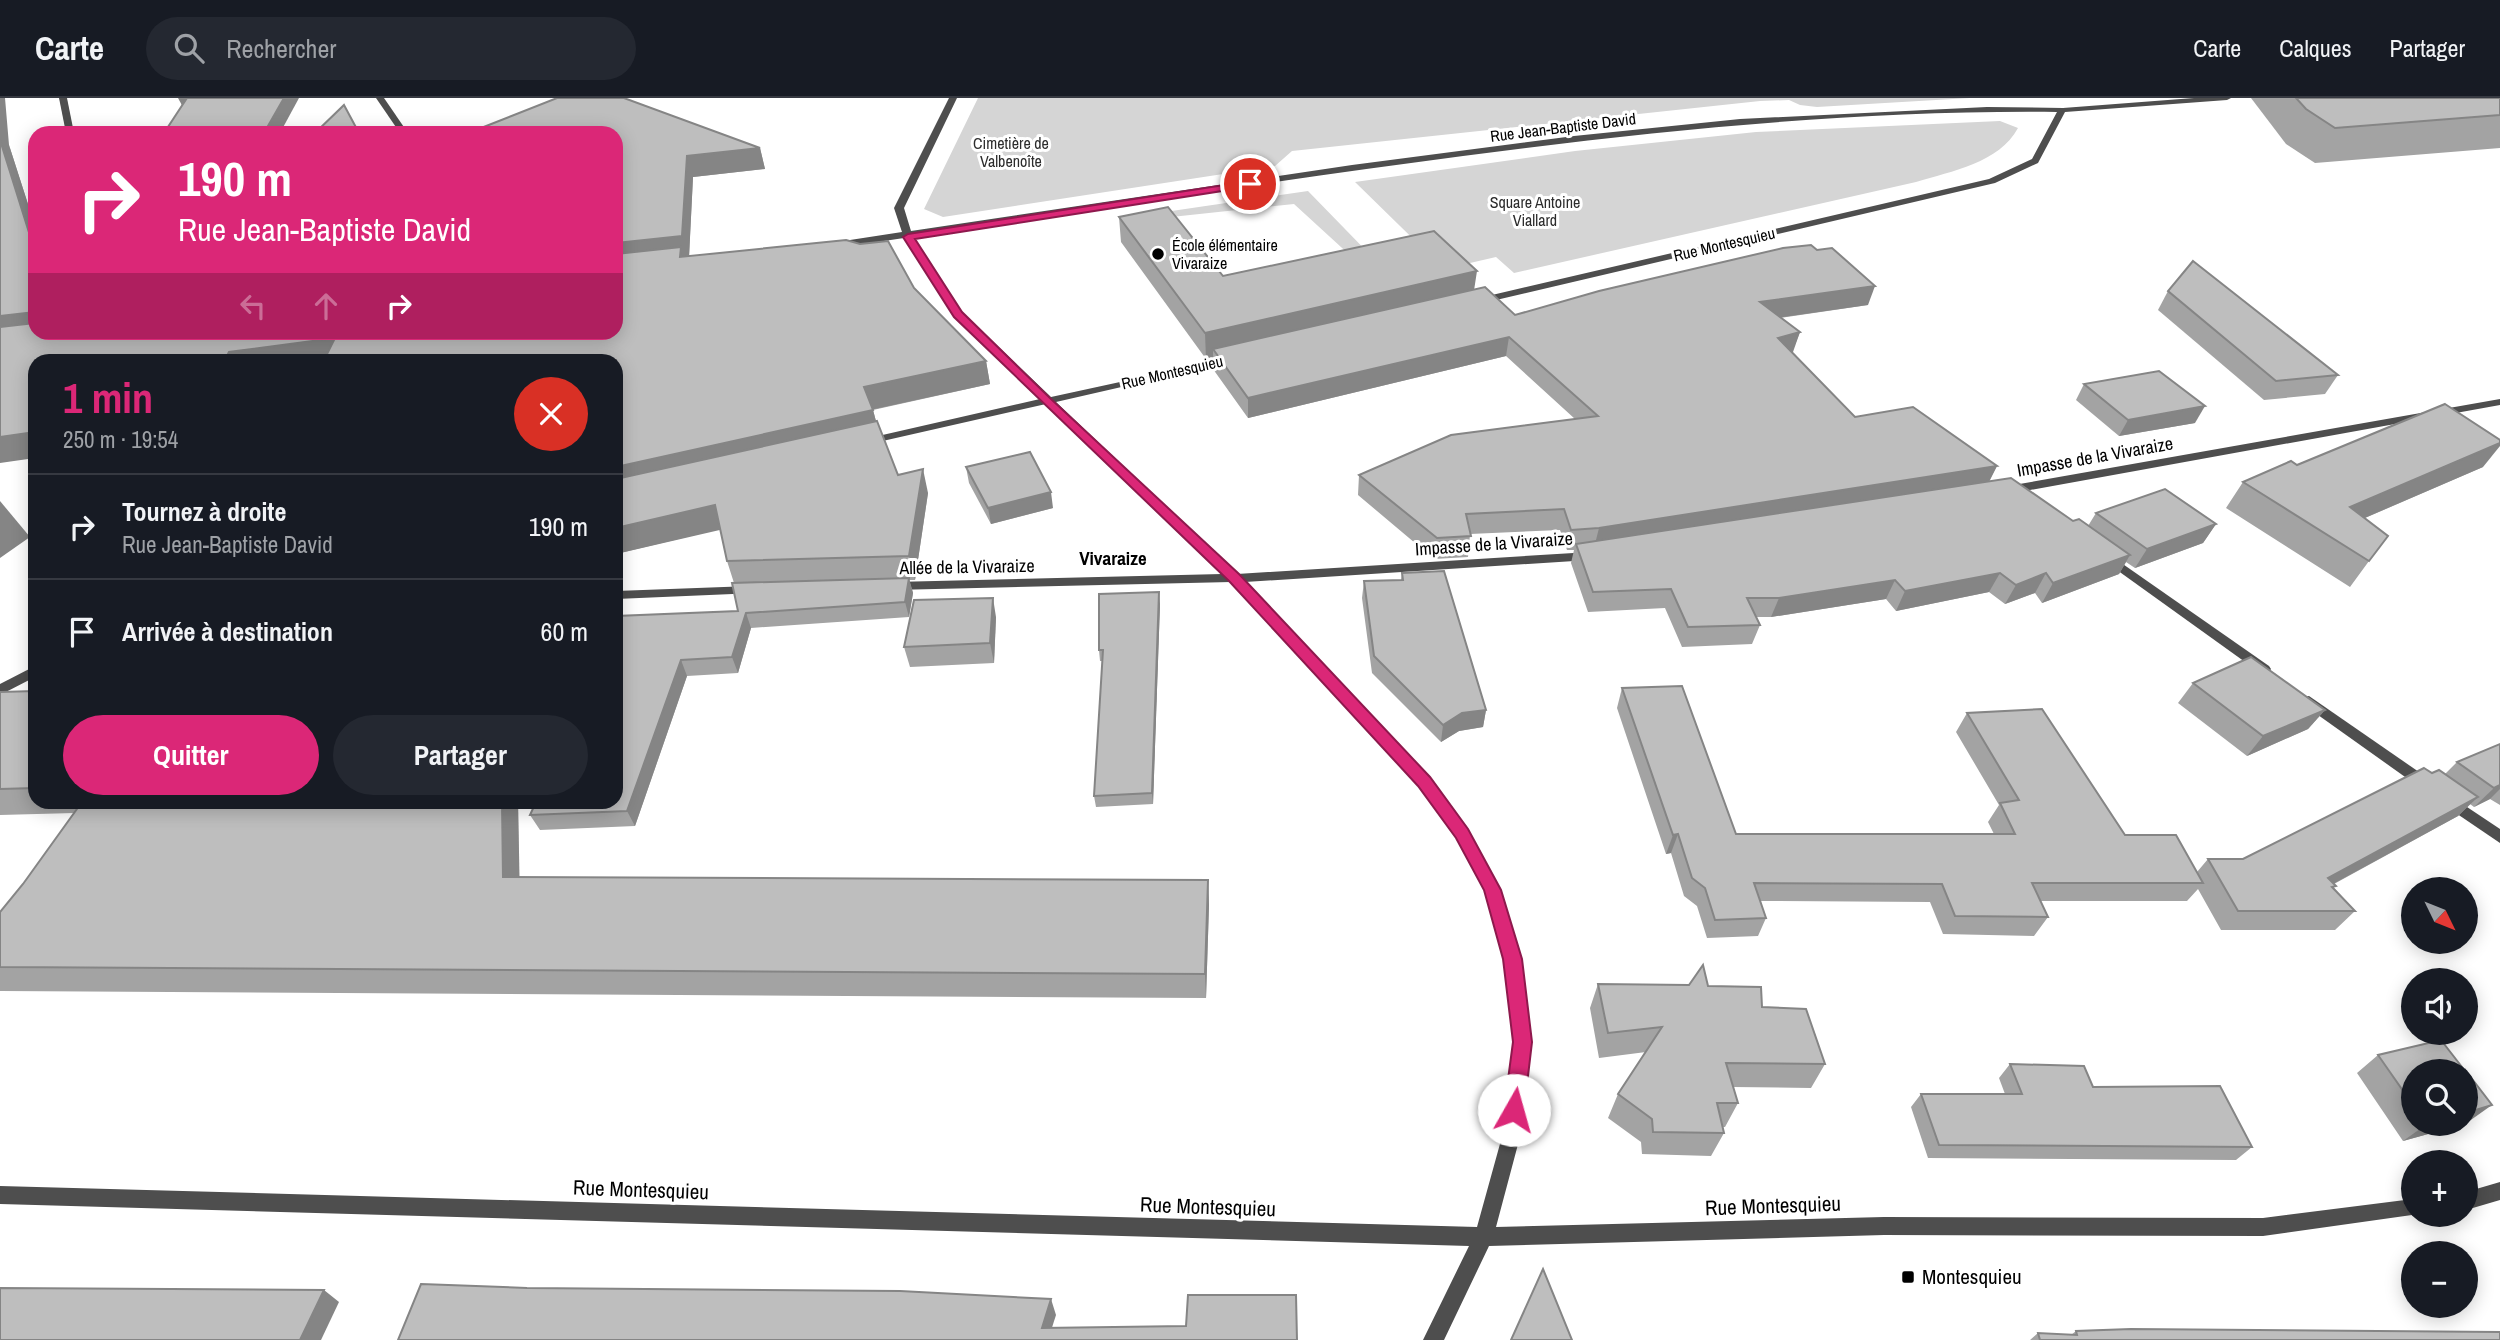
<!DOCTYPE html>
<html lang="fr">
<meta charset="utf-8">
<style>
body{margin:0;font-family:"Archivo Narrow",sans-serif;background:#242831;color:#f1f3f6;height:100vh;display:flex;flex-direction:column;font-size:26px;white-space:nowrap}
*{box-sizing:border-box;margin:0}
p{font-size:23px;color:#9ea1a6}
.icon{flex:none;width:38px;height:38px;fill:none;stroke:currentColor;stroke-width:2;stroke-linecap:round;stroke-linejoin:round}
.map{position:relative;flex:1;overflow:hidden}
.sheet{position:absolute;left:28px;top:256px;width:595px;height:455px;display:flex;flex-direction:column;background:#171b24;border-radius:21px;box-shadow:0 4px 18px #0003}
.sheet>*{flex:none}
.banner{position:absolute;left:28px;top:28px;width:595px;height:214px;border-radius:21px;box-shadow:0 4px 18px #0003;background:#db2777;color:#fff;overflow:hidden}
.needle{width:46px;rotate:133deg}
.controls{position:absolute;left:2401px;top:779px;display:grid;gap:14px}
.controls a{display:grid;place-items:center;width:77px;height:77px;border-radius:50%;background:#171b24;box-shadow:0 4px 18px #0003;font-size:35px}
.pin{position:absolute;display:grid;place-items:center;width:60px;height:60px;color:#fff;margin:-30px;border:4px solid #fff;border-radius:50%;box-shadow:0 2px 7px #0007}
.me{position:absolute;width:77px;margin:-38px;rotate:7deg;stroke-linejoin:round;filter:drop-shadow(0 0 5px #0008)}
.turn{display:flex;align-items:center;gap:24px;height:147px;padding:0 35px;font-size:32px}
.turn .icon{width:91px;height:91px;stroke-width:2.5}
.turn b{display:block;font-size:49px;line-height:60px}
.lanes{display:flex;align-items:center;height:66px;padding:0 35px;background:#0003;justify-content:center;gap:35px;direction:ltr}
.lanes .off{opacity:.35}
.round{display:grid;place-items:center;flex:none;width:74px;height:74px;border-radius:37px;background:#242831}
.summary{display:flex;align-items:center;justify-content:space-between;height:119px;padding:0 35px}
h1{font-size:42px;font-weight:700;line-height:52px;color:#db2777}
.button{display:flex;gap:14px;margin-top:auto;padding:14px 35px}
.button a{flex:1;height:80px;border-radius:42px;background:#db2777;color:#fff;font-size:28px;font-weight:700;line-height:80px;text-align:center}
.button a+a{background:#242831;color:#f1f3f6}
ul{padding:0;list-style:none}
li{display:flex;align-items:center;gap:21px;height:105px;padding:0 35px;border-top:2px solid #363941}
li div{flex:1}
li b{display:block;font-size:26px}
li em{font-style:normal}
header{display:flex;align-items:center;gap:42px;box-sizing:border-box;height:98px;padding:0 35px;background:#171b24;border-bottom:2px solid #363941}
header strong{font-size:33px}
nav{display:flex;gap:38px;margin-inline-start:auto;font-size:24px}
.search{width:490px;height:63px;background:#242831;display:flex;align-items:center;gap:18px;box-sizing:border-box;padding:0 24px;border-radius:38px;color:#9ea1a6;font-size:26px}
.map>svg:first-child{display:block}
</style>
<header>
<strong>Carte</strong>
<div class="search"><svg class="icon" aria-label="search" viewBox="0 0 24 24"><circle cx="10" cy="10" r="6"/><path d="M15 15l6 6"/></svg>Rechercher</div>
<nav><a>Carte</a><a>Calques</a><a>Partager</a></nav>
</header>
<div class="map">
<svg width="2500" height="1242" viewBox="0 0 2500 1242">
<rect width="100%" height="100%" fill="#fff"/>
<g fill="#d5d5d5">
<path d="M978,0h992l-153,9 -17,-2 -11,-5 -29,1 -468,50 -17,15 -332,51 -19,-8z"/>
<path d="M2000,23l18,7c-19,35 -66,43 -102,54l-402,91 -18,-16 -52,12 -89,-87 220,-31 181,-19z"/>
<path d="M1308,93l73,75 -16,3 -71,-65 -132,14 -4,-5z"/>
</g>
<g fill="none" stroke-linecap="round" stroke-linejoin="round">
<g fill="#4e4e4e" fill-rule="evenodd">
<path d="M59,0h8l7,35h-8z"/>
<path d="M376,0h8l24,35h-8z"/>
<path d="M949,0h8l-53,110 7,23 441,-66 222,-29 166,-17 247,-12 76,1 131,-10h37l-4,2 -162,12 -27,51 -43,20 -516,121 -4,-1v-4l514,-120 43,-20 25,-47c-199,-2 -397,18 -594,44 -184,24 -367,53 -550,81l49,75 89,85 184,-40v4l-179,41 181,172 353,-22 6,4 -6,4 -345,22 184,195 38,53 33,60 20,69 12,83 -11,91 -25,94 388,-10 379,1 150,-19v15h6l-156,22 -379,-1 -395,11 -45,94h-21l46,-94 -1469,-42v-18l1477,41 26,-94 11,-91 -10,-83 -20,-69 -27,-52 -38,-53 -188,-203 -337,8 -6,-4 6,-4 328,-8 -176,-170 -181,41 -6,-3 6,-3 175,-40 -86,-83 -50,-78 -67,10 -5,-3 5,-3 65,-10 -8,-24z"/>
<path d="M2500,301v6l-492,89 -6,-4 6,-4z"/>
<path d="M2107,455l162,113 2,3 -2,3h-10l-156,-112 -2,-3z"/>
<path d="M751,488l5,1 1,3 -1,3 -140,6v-8z"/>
<path d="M35,568v11l-35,18v-11z"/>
<path d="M2309,598l123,85 2,4 -2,4h-10l-118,-84 -2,-4 2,-4z"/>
<path d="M2449,697l51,34v14l-56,-38 -2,-4 2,-4z"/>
<path d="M2500,1084v18l-34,10v-18z"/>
</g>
</g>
<g fill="#a3a3a3">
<path d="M2251,0h249v50l-185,15 -29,-19z"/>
<path d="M616,35l144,15 5,21 -72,8 -4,79 225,32 72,73 4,23 -117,26 3,11 22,54 30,18 -13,87h-6l4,13 -4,24 -158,11 -13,45 -51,3 -52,150 -95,4 -10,-15 86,-199 122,-5 -4,-28 -7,-22 -7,-32 -104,25v-194h-581l-26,-215 26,81v106h581z"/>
<path d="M1119,119l104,59 251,13 41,26 353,-10 -88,13 20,14 -8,20 63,65 142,49 -8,15 84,40 15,5 8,-13 120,11 -13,19 -68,25 -9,-6 -7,12 -77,29 -7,-10 -30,11 -16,-12 -93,19 -10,-12 -115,18h-15l4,8 -8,19 -70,3 -17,-39 -77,4 -17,-49 3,-13h-7l-7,-20 -90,4 -2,23 -34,2 -76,-64 1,-20 216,-56 -69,-63 -258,62 -35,-49v-11l-7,1 -85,-117z"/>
<path d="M2168,193l170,84 -13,19 -61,6 -106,-90z"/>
<path d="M2084,286l111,39 -76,13 -43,-36z"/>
<path d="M2297,367l186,2 -118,51 4,43 -19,26 -124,-79 17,-26z"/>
<path d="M966,369l87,41 -62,16 -22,-41z"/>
<path d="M1402,475l84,137 -3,17 -24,4 -18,11 -69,-69 -10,-75 2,-17 37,-1z"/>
<path d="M1160,506l-7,200 -57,3 -2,-11 9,-135h-3l-1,-11z"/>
<path d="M996,519l-2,46 -84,4 -6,-20z"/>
<path d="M2193,585l132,27 -17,19 -61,27 -69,-53z"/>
<path d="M1622,590l114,146h258l-6,-12 11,-17 -43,-73 11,-19 158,122 72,37 11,-13h35l189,-86 13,1 12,-12 43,-18v61l-10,-6 -16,8 -4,-3 -12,12 -124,68v4l21,23 -20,19h-114l-23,-41 -11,12h-147l8,16 -14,19 -91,-2 -13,-32 -170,-1 6,17 -8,18 -51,2 -10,-32 -13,-10 -13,-43 -5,1 -49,-146z"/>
<path d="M35,593v111h483l1,76 689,2 1,25 -3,93 -1206,-7v-79l23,-28 51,-71 -74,2v-123z"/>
<path d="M1598,886l110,2 54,21 63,57 -14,24 -78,-1 5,16 -13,24h-2l1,6 -13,23 -69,-2 -1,-12 -33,-24 10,-24 28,-42 -47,6 -9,-50z"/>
<path d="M2378,957l35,16v53h51l-61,17 -46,-68z"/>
<path d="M2010,966l83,23 159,60 -16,13 -308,-2 -17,-51 10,-13h84l-6,-16z"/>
<path d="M2076,1233l424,9h-470l8,-7 33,2z"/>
</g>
<g fill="#858585">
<path d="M0,0h5l4,47 26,81v30l-35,-116z"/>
<path d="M178,0h15l-9,11z"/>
<path d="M284,0h15l-19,35h-16z"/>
<path d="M760,50l5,21 -72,8 -4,81 -73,8v-23l71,-87z"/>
<path d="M1477,173l-4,26 -260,52v9l-7,1 -1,-26z"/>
<path d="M1875,188l-7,19 -114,16 6,-19z"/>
<path d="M35,214v20l-35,9v-25z"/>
<path d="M1800,234l-7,20 -21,5 6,-19z"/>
<path d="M1509,239l-3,19 -258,62v-20z"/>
<path d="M335,240l12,22h-122l4,-8z"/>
<path d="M986,263l4,23 -120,26 -6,-23z"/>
<path d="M2205,308l-10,17 -76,13 9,-16z"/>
<path d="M873,312l6,23 -263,60v-26z"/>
<path d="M35,334v26l-35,5v-26z"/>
<path d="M2500,345v3l-17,21 -151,65 18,-25z"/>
<path d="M1997,368l-10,20 -393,62 5,-20z"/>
<path d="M923,371l5,24 -13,87 -6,-24z"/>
<path d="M1051,394l2,16 -62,16 -3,-16z"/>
<path d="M0,403l30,36 -30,21z"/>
<path d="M715,407l9,24 -108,25v-26z"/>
<path d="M2216,426l-13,19 -68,25 12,-19z"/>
<path d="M2130,457l-11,19 -77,29 11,-20z"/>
<path d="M2000,475l-11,19 -93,19 9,-20z"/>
<path d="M2046,475l-11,20 -30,11 11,-19z"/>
<path d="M909,480l4,15 -4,24 -4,-15z"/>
<path d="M1895,482l-9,19 -115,18 8,-19z"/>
<path d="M1159,494l1,12 -7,200 -1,-11z"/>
<path d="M993,500l3,19 -2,46 -4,-20z"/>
<path d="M746,515l5,15 -13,45 -6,-16z"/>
<path d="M681,562l6,16 -52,150 -8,-15z"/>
<path d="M1486,612l-3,17 -24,4 -18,11 2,-17 19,-12z"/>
<path d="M2325,612l-17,19 -61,27 16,-20z"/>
<path d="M2500,687v4l-10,10 -16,8 20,-19z"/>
<path d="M2478,699l-20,19 -149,81 19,-19z"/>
<path d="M502,704h16l2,100 -17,-25z"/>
<path d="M1678,736l-7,19 -5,1 7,-19z"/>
<path d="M1208,782l1,25 -3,93 -1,-24z"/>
<path d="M2492,1007l-24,17 -2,1v-10z"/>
<path d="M2427,1026h37l-61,17z"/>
<path d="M324,1192l15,12 -18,38h-21z"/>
<path d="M1051,1201l5,16 -8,25 -6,-12z"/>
</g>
<g fill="#bebebe" stroke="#858585" stroke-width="2">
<path d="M187,0h97l-20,35h-100z"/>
<path d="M557,0h67l136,50 -73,8 -5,80 -66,7v-110h-136l1,-5z"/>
<path d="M2296,0h204v17l-165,13 -29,-19z"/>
<path d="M344,7l15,28h-44z"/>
<path d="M0,42l32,102 3,14v56l-35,4z"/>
<path d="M1168,109l55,69 211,-45 43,40 -272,62 -86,-116z"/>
<path d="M846,142l14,4 28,-3 26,47 72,73 -122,26 9,23 -257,57v-107h-292l11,-22 -106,14 -4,8h-190v72l-35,5v-110l35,-4v9h581v-78l65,-7 -1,10z"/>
<path d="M1811,147l6,5 15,-2 43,38 -115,16 40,30 -22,6 77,79 58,-10 84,59 -398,62 -28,2 -7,-21 -98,5 5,22 -34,2 -78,-63 92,-40 147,-19 -89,-79 -261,61 -35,-49 272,-62 30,28 84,-24 184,-43z"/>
<path d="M2193,163l145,114 -62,6 -108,-90z"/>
<path d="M2159,273l46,35 -77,14 -44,-36z"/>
<path d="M2445,306l55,36v3l-150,64 38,29 -19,25 -126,-79 48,-21 6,4z"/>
<path d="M877,323l21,54 25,-6 -14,87 -182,5 -12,-56 -99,23v-49z"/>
<path d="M1030,354l21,40 -63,16 -22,-41z"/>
<path d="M2011,380l62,43 6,-2 51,36 -77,28 -7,-10 -30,12 -16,-12 -95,18 -10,-11 -116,18h-32l13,27 -72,2 -17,-38 -78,3 -17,-48z"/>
<path d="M2165,391l51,35 -69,25 -51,-36z"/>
<path d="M1444,473l42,139 -24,3 -19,12 -69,-69 -10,-75 39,-1 -1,-7z"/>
<path d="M909,480l-4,24 -159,11 -14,44 -51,3 -54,151 -97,4 6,-13h80v-186l122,-5 -6,-28z"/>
<path d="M1159,494l-7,201 -58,3 9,-146h-4v-56z"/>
<path d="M993,500l-3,45 -86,4 10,-47z"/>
<path d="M2251,559l74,53 -62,26 -70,-53z"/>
<path d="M1682,588l54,148h279l-15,-31 19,-3 -52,-87 75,-4 83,126h51l27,48h-171l16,34 -93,-1 -13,-32 -188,-1 12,35 -51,2 -10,-32 -13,-10 -14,-44 -5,1 -51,-147z"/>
<path d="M35,593v97l-35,1v-97z"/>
<path d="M2500,646v41l-6,3 -37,-26z"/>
<path d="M2424,670l8,5 7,-3 39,27 -150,81 8,8 -4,1 23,24h-117l-30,-52h35z"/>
<path d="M82,704h420l1,75 705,3 -3,94 -1205,-7v-55l23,-28z"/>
<path d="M1703,867l5,21 53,1 1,20 44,2 19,55 -99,-1 12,40h-21l7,30 -71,-1 -1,-13 -34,-25 44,-67 -54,6 -10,-49 91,1z"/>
<path d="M2441,942l24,31h-52v34l-35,-50z"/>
<path d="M2010,966l74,2 9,21 127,-1 32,61 -313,-2 -18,-51h101z"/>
<path d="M2466,973l26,34 -26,8z"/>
<path d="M1543,1171l29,71h-61z"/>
<path d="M421,1186l106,4 373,3 151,8 -9,29 144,-2 2,-31h108l1,45h-899z"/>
<path d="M0,1190l324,2 -24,50h-300z"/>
<path d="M2131,1231l369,3v8h-460l-2,-7 39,2 -1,-4z"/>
</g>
<path fill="#db2777" stroke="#8e194d" stroke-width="2" d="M1250,83l5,3 -1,2 -339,53 47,73 89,87 188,175 191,203 38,52 33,61 21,69 10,83 -8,68 -3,6 -7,3 -7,-3 -3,-6 9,-68 -10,-83 -19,-69 -28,-52 -38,-52 -189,-205 -275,-264 -51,-80 5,-3z"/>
<g fill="#000" stroke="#fff" stroke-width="2.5">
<circle cx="1158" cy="156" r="7"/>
<rect x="1901" y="1172" width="14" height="14" rx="3.5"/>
</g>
<g text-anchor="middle" stroke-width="6" stroke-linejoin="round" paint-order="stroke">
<g font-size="16" fill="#000" stroke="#fff">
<text transform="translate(1563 29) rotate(-7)" y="6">Rue Jean-Baptiste David</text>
<text transform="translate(1724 146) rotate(-13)" y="6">Rue Montesquieu</text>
<text transform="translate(1172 274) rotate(-13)" y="6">Rue Montesquieu</text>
</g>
<g font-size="16" fill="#2c2c2c" stroke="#fff">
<text x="1011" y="51">Cimetière de<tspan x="1011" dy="18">Valbenoîte</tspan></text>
<text x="1535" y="110">Square Antoine<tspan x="1535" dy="18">Viallard</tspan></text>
</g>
<g font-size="16" fill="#000" stroke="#fff" text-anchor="start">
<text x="1172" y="153">École élémentaire<tspan x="1172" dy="18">Vivaraize</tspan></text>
</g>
<g font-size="18" fill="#000" stroke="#fff">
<text transform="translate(2095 359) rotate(-10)" y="6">Impasse de la Vivaraize</text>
<text transform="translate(1494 446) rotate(-4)" y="6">Impasse de la Vivaraize</text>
<text transform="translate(967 469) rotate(-1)" y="6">Allée de la Vivaraize</text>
</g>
<g font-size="19" font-weight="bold" fill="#000" stroke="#fff">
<text x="1113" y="467">Vivaraize</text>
</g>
<g font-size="21" fill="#000" stroke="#fff">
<text transform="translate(641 1092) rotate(2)" y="7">Rue Montesquieu</text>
<text transform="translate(1773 1108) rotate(-2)" y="7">Rue Montesquieu</text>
<text transform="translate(1208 1109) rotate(2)" y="7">Rue Montesquieu</text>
</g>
<g font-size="21" fill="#000" stroke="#fff" text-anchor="start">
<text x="1922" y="1186">Montesquieu</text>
</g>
</g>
</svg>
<div class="controls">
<a><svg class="needle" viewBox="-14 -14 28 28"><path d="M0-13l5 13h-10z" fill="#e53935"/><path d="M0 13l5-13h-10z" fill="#9ea1a6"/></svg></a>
<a><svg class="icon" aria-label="sound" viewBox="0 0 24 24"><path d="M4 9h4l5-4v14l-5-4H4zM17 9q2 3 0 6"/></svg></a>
<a><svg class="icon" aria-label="search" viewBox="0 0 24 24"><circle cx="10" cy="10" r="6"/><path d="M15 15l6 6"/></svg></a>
<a>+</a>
<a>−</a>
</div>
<div class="pin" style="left:1250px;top:86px;background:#d93025"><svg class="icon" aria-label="arrive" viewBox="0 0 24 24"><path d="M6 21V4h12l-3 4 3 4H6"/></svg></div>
<svg class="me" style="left:1514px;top:1012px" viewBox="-20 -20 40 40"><circle r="19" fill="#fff"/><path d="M0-13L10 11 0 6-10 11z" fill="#db2777"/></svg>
<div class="banner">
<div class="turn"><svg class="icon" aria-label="right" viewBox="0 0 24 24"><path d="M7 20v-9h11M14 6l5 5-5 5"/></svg><div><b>190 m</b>Rue Jean-Baptiste David</div></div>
<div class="lanes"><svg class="icon off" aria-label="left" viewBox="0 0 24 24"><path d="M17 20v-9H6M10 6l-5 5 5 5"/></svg><svg class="icon off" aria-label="ahead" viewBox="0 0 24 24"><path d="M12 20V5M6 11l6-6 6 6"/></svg><svg class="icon" aria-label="right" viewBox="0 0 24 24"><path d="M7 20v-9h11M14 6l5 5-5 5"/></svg></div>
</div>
<section class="sheet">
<div class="summary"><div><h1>1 min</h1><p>250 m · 19:54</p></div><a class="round" style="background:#d93025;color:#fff"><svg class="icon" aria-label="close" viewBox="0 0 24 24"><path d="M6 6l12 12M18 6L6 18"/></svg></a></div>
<ul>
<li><svg class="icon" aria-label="right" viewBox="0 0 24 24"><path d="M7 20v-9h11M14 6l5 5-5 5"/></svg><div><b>Tournez à droite</b><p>Rue Jean-Baptiste David</p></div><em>190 m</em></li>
<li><svg class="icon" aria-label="arrive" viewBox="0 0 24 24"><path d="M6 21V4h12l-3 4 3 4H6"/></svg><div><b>Arrivée à destination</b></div><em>60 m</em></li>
</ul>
<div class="button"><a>Quitter</a><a>Partager</a></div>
</section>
</div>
